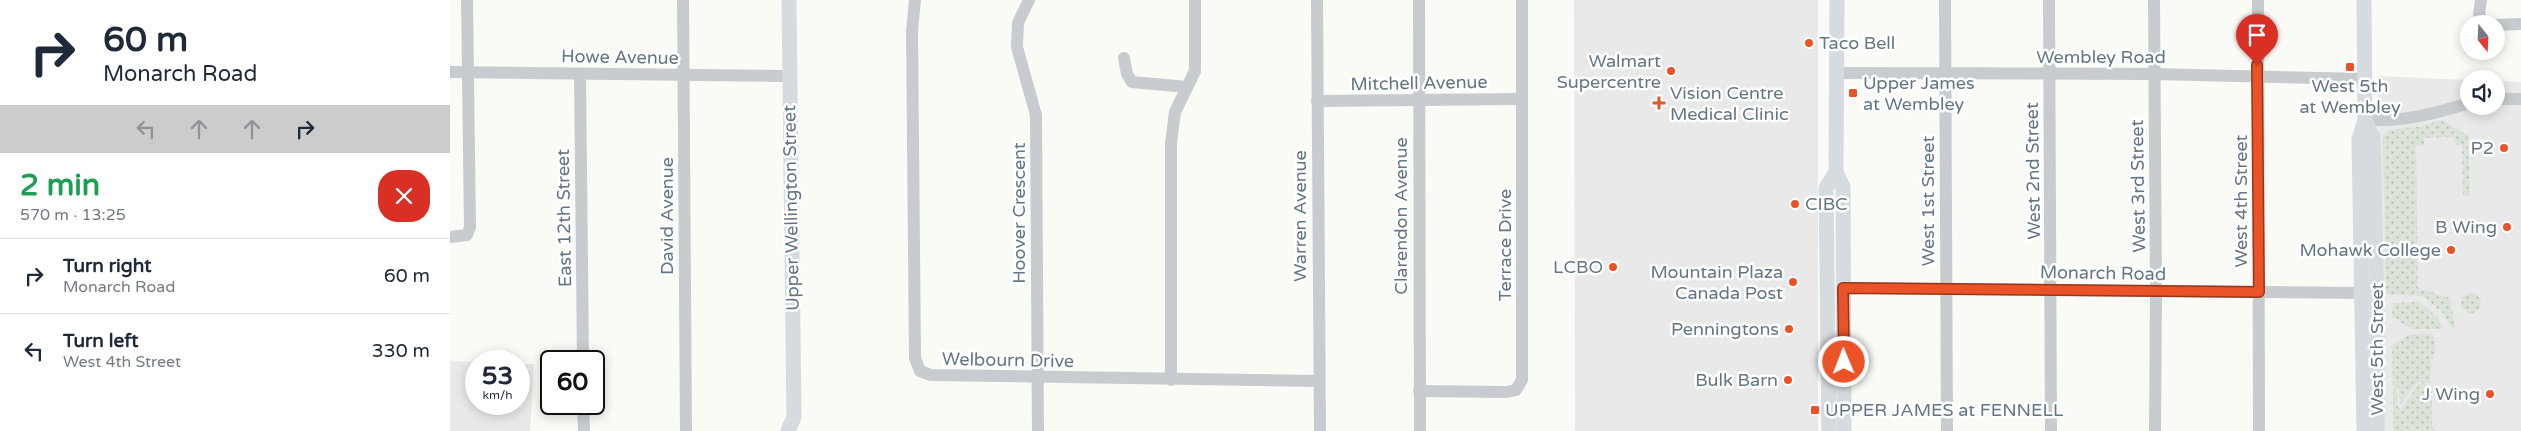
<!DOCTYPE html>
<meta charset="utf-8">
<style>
body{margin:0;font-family:"Varela Round",sans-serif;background:#f2f2f3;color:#1f2937;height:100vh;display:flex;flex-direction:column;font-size:19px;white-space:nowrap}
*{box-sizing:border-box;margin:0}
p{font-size:16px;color:#747a83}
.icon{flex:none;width:28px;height:28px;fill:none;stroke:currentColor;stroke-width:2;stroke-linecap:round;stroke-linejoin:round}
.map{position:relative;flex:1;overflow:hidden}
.panel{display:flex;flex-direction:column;background:#fff;width:450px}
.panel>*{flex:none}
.top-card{background:#fff;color:#1f2937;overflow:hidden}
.needle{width:32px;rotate:162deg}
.controls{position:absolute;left:2010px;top:15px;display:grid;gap:10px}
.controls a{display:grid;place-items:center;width:45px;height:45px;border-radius:50%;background:#fff;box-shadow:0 2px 12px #0003;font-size:25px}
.speed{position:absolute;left:15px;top:350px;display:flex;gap:10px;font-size:25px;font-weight:700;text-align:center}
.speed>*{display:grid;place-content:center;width:65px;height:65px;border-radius:50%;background:#fff;box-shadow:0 2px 12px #0003;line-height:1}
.speed small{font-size:12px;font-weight:400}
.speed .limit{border:2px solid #111;border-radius:8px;background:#fff;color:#111}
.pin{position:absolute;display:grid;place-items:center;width:42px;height:42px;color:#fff;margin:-51px -21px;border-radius:50% 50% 50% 0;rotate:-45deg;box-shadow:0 0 5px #0007}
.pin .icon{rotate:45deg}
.me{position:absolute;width:55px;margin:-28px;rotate:359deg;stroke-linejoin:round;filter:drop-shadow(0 0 4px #0008)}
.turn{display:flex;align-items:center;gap:18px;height:105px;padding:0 20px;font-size:22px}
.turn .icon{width:65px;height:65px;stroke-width:2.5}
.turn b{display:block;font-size:35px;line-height:42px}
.lanes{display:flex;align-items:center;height:48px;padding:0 20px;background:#0003;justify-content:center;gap:25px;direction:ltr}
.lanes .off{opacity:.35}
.round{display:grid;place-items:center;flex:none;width:52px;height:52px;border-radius:20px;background:#f2f2f3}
.head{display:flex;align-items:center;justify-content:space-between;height:85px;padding:0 20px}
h1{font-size:30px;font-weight:800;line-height:38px;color:#1e9e55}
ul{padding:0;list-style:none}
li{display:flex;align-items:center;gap:15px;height:75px;padding:0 20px;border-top:1px solid #e0e1e3}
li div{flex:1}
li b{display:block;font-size:19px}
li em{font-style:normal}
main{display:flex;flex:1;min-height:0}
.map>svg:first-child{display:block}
</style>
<main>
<section class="panel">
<div class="top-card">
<div class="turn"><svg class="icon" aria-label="right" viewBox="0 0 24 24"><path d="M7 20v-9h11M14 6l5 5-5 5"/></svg><div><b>60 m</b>Monarch Road</div></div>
<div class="lanes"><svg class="icon off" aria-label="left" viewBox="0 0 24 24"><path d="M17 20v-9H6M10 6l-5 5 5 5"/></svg><svg class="icon off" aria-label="ahead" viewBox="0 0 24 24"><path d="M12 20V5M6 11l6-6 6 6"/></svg><svg class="icon off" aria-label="ahead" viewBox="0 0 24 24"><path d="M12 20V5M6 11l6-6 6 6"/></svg><svg class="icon" aria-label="right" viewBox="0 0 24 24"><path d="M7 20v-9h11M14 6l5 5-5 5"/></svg></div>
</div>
<div class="head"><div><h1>2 min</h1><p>570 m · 13:25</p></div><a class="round" style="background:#d93025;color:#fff"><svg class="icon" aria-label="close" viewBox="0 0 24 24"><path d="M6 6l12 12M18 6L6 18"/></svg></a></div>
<ul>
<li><svg class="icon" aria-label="right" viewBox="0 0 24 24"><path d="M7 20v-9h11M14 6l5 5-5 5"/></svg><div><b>Turn right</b><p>Monarch Road</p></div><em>60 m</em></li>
<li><svg class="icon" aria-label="left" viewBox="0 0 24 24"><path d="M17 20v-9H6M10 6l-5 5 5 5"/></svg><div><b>Turn left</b><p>West 4th Street</p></div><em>330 m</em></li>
</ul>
</section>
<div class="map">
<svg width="2071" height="431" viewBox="0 0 2071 431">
<defs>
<pattern id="grass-dots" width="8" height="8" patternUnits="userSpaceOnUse" patternTransform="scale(1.25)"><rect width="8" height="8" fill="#dbe2d8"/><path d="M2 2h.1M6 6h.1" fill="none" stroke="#b5bcb5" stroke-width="1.8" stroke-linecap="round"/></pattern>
</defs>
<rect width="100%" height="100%" fill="#fafaf7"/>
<g fill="#e8e9e8">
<path d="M1124,0h244v431h-243z"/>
<path d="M1928,76l91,4v26h27v-25l25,1v349h-140z"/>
<path d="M0,361l26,1v42h43v-40h15l-4,67h-80z"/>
</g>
<g fill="url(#grass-dots)">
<path d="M1992,120l26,16 2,59 -7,1 -1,-51h-7l-1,-8 -30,1v7l-8,1 2,142 32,10 5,30 -3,1 -8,-15 -21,-18 -37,-2 -3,-158 7,-6 32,-4z"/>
<circle cx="2021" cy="303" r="10"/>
<path d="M1966,302c11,4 24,16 27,27h-31l-20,-12 1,-14z"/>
<path d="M1961,334h20l4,4v18l-4,3v24l-14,-1 -17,23 -1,-17 -6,-3 -1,-40z"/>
<path d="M1974,383l8,5v38l5,5h-44v-44l4,1v18l4,4 17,-25z"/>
</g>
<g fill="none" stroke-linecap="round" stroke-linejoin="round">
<g stroke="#c8cccf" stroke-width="12">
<path d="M233,0l3,431"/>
<path d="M465,0l-3,31 3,327 5,13 11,4 387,6"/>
<path d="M579,0l-11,23 -1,24 19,68 2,316"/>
<path d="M867,0l3,431"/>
<path d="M969,0l1,431"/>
<path d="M1495,0l2,431"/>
<path d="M1599,0l2,431"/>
<path d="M1704,0l2,291 -1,140"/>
<path d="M1808,0l1,431"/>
<path d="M2031,0l-2,14 3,10"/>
<path d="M2046,25l25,-1"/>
<path d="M674,58l3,16 5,8 55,5"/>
<path d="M0,72l340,4"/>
<path d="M1386,73l318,1 211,5"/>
<path d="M130,74l3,287"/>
<path d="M2046,99h25"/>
<path d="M867,101l204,-2"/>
<path d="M1915,120c37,2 69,-6 104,-17"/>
<path d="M0,237l17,-2 3,-8 -3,-227"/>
<path d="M1393,288l519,5"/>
<path d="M721,380v-237l4,-31 20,-41v-71"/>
<path d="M969,391l88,1 9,-2 6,-10v-380"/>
<path d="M133,404l1,27"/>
</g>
<g stroke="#d6dbdf" stroke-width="15">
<path d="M1387,0l-1,172 7,15 1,244"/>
<path d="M1914,0l1,120 -6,19 5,292"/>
<path d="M1915,120l8,17 4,173v121"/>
<path d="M338,431l6,-14 -5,-417"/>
<path d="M1379,431l-3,-243 10,-16"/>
</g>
</g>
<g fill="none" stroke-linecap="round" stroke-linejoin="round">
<defs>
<path id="route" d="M1394,362l-1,-74 416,4 -2,-227"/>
</defs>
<use href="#route" stroke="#983619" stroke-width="12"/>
<use href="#route" stroke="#ea5327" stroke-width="9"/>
</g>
<g fill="#ea5327" stroke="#fff" stroke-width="2">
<circle cx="1359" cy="43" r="5"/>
<rect x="1895" y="62" width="10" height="10" rx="2.5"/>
<circle cx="1221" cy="71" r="5"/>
<rect x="1398" y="88" width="10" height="10" rx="2.5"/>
<path d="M1206.5 95.5h5v5h5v5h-5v5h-5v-5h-5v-5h5z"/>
<circle cx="2054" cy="148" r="5"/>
<circle cx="1345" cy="204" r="5"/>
<circle cx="2057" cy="227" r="5"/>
<circle cx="2001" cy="250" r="5"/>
<circle cx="1163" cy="267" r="5"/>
<circle cx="1343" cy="282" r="5"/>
<circle cx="1339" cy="329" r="5"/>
<circle cx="1338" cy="380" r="5"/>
<circle cx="2040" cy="394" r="5"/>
<rect x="1360" y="405" width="10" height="10" rx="2.5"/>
</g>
<g text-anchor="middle" stroke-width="5" stroke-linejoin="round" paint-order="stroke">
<g font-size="18" fill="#647683" stroke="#fff" text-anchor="end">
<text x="1369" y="49" text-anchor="start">Taco Bell</text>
<text x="1211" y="67">Walmart<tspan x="1211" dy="21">Supercentre</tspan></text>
<text x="1413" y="89" text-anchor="start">Upper James<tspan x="1413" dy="21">at Wembley</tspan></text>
<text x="1900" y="92" text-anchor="middle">West 5th<tspan x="1900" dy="21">at Wembley</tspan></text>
<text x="1220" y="99" text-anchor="start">Vision Centre<tspan x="1220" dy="21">Medical Clinic</tspan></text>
<text x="2044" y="154">P2</text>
<text x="1355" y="210" text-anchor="start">CIBC</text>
<text x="2047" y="233">B Wing</text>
<text x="1991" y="256">Mohawk College</text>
<text x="1153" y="273">LCBO</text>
<text x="1333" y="278">Mountain Plaza<tspan x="1333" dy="21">Canada Post</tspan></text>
<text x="1329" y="335">Penningtons</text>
<text x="1328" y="386">Bulk Barn</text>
<text x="2030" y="400">J Wing</text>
<text x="1375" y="416" text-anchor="start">UPPER JAMES at FENNELL</text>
</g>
<g font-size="18" fill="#647683" stroke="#fff">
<text transform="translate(170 57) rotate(1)" y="6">Howe Avenue</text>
<text x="1651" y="63">Wembley Road</text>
<text transform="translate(969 83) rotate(-1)" y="6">Mitchell Avenue</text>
<text transform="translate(1583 171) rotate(-91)" y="6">West 2nd Street</text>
<text transform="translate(1688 186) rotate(-91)" y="6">West 3rd Street</text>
<text transform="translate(1478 201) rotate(-90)" y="6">West 1st Street</text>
<text transform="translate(1791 201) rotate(-90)" y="6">West 4th Street</text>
<text transform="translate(341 208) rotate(-91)" y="6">Upper Wellington Street</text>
<text transform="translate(569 213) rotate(-90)" y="6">Hoover Crescent</text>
<text transform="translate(217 216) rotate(-90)" y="6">David Avenue</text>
<text transform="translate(850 216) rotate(-90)" y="6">Warren Avenue</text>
<text transform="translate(951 216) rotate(-90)" y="6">Clarendon Avenue</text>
<text transform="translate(114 218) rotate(-91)" y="6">East 12th Street</text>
<text transform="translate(1055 245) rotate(-90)" y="6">Terrace Drive</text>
<text transform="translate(1653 273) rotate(1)" y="6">Monarch Road</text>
<text transform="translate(1927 349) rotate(-90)" y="6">West 5th Street</text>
<text transform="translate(558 360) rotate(1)" y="6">Welbourn Drive</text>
</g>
</g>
</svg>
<div class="controls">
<a><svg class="needle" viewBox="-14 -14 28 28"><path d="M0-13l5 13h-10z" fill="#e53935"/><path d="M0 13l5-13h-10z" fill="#747a83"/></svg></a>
<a><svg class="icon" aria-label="sound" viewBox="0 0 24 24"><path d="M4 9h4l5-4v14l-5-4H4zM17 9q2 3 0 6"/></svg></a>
</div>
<div class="speed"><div>53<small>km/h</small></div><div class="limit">60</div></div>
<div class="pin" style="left:1807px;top:65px;background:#d93025"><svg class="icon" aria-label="arrive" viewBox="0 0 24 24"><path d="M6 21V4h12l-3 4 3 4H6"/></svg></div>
<svg class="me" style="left:1394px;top:362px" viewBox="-20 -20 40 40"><circle r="17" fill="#ea5327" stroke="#fff" stroke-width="3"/><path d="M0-11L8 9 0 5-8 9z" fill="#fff"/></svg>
</div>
</main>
